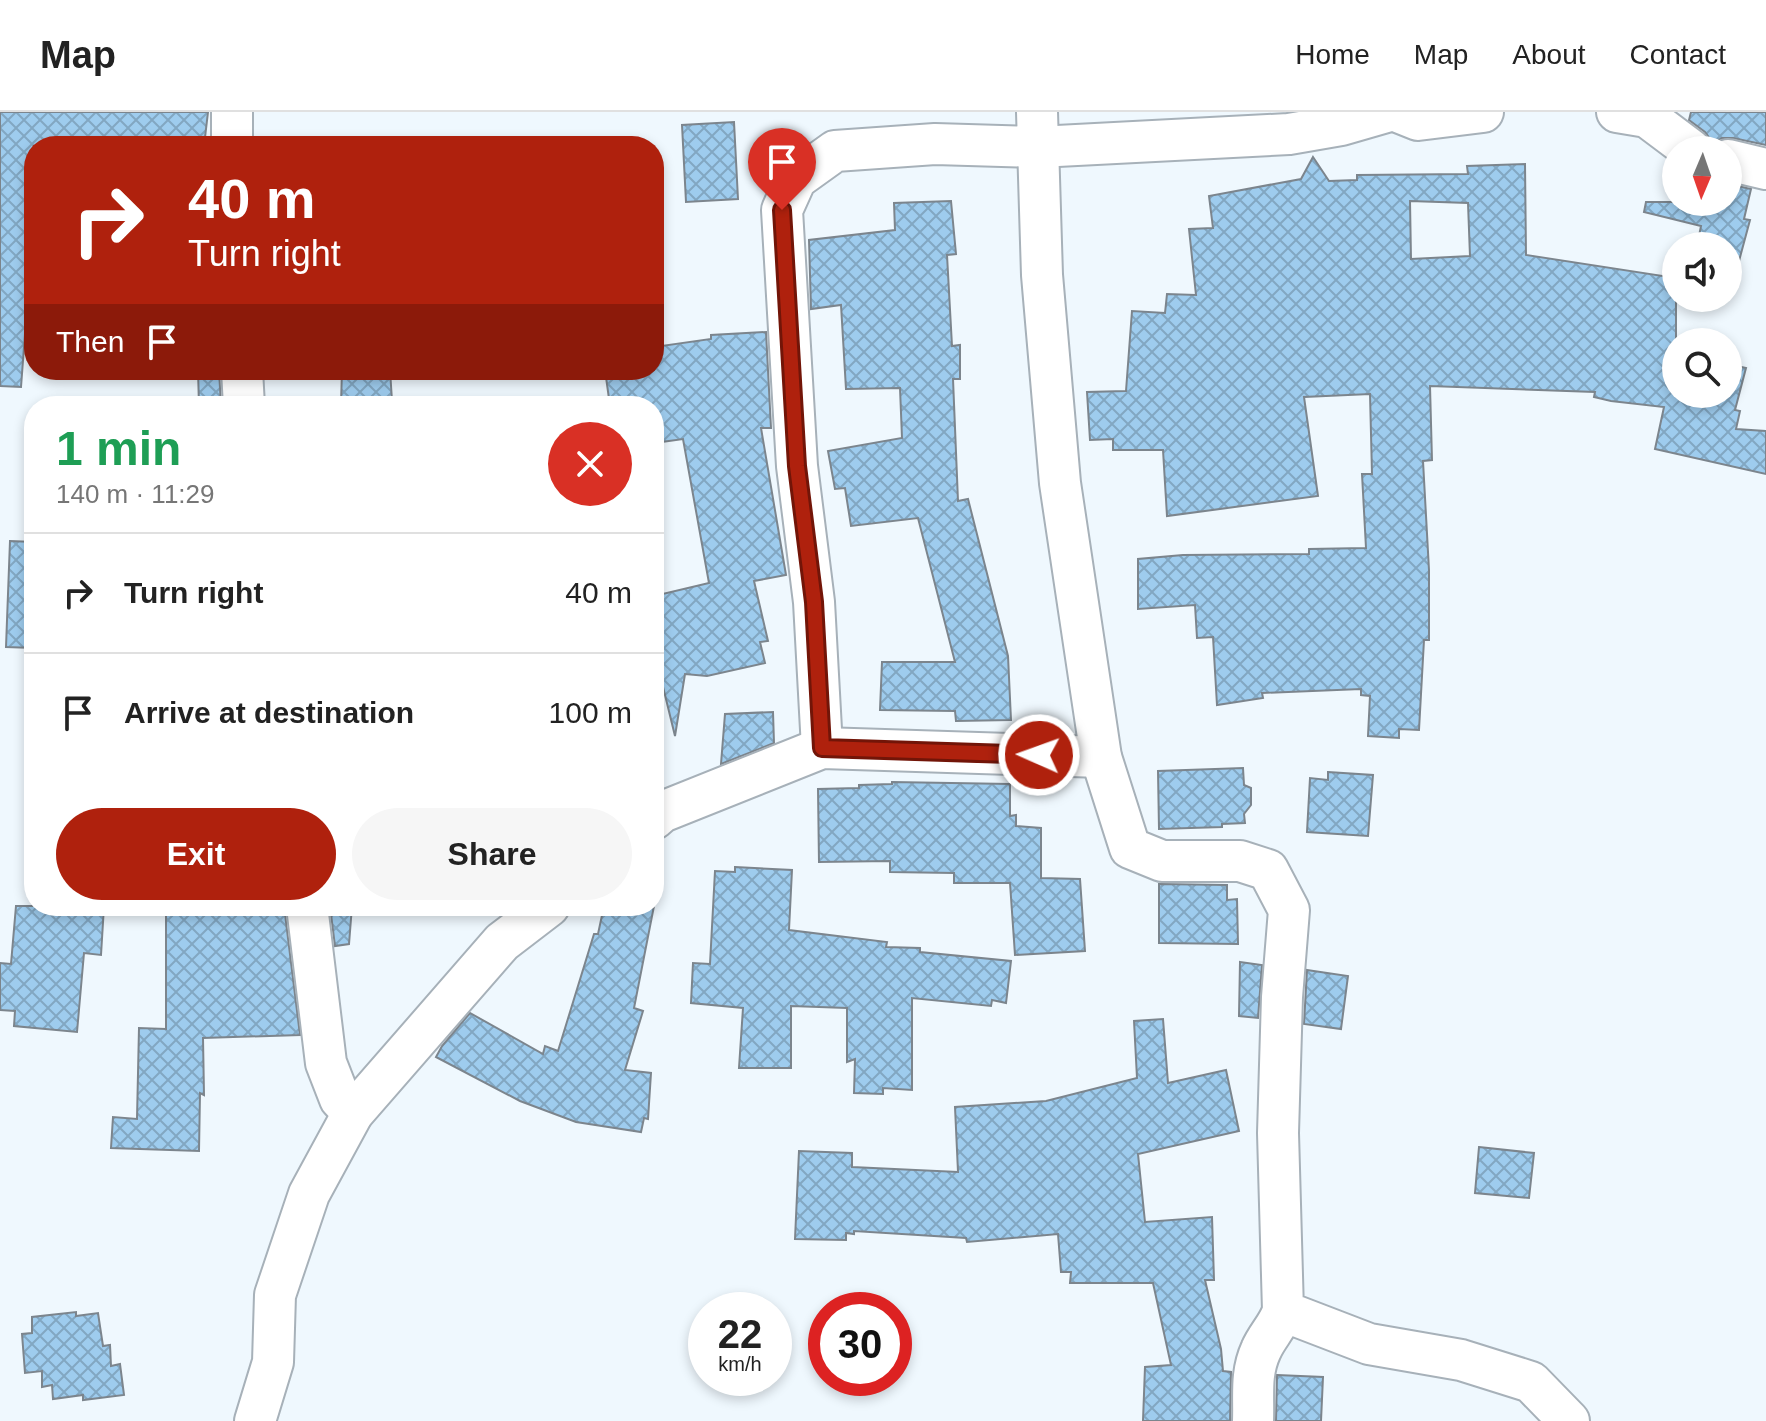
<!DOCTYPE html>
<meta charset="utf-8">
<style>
body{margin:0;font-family:Arial,sans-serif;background:#f6f6f6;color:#222;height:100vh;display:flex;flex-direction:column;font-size:30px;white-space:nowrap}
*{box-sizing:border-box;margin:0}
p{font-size:26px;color:#767676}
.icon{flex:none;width:44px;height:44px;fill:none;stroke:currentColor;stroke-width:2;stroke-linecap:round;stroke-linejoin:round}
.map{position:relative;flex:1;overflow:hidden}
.panel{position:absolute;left:24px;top:284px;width:640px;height:520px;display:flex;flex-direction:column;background:#fff;border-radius:32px;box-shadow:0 4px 12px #0003}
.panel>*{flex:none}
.banner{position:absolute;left:24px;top:24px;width:640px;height:244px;border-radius:32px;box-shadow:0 4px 12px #0003;background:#af210d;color:#fff;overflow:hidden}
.needle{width:52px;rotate:182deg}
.tools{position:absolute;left:1662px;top:24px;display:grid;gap:16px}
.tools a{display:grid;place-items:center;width:80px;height:80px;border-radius:50%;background:#fff;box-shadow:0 4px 12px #0003;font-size:40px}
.speed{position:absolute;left:688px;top:1180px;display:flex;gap:16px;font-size:40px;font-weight:700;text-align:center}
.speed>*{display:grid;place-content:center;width:104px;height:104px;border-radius:50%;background:#fff;box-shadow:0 4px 12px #0003;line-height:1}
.speed small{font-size:20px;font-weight:400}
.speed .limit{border:12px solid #d22;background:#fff;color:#111}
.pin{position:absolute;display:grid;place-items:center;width:68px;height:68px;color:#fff;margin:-82px -34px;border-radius:50% 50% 50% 0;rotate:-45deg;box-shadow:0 0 8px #0007}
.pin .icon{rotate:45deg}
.me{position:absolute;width:88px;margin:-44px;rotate:272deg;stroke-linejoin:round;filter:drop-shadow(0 0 6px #0008)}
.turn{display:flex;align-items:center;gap:28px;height:168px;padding:0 32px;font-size:36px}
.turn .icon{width:104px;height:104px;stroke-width:2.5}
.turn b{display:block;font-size:56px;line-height:68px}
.then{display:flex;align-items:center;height:76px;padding:0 32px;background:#0003;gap:16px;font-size:30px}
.round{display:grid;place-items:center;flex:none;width:84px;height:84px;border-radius:42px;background:#f6f6f6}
.headline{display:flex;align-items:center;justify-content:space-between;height:136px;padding:0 32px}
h1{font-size:48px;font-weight:800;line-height:60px;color:#1e9e55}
.action{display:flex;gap:16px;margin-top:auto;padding:16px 32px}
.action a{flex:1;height:92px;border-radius:48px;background:#af210d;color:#fff;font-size:32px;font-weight:800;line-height:92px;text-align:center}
.action a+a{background:#f6f6f6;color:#222}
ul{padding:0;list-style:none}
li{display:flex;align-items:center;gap:24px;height:120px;padding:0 32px;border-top:2px solid #e0e0e0}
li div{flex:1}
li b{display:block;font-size:30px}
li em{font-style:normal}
header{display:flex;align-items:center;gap:48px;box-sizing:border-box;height:112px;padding:0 40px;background:#fff;border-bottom:2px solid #e0e0e0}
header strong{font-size:38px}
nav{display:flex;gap:44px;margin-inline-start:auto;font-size:28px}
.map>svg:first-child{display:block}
</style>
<header>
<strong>Map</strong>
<nav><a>Home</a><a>Map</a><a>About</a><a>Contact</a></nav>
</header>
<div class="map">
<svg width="1766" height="1309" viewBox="0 0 1766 1309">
<defs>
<pattern id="building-cross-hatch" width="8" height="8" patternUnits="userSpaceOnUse" patternTransform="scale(2)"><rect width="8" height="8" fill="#9eccee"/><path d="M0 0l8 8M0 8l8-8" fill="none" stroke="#82a7c2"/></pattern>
</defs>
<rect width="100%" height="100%" fill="#eff8fe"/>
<g fill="url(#building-cross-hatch)" stroke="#7c858d" stroke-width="2" fill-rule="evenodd">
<path d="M0,0h208l-4,34h-170v133l-4,55h-5l-4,53 -21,-1z"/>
<path d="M1691,0h75v33l-33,-7h-11l-9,5 -8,-11 -16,-12z"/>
<path d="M734,10l4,77 -52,3 -4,-77z"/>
<path d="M1313,45l16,24 28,-1v-5l111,-1 -1,-8 58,-2 1,91 150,23v116h52v-30l18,4 -11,42 5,1 -4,18 30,2v43l-111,-25 9,-42 -53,-6 -17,-4 1,-5 -165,-6 2,74 -9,1 6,109v70h-5l-5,90 -20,-1v9l-31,-2 2,-40 -9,-1v-6l-99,4 1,5 -46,7 -4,-68 -16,1 -2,-33 -57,4v-50l45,-4 126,-1v-5l57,-1 -4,-74h10l-2,-80 -66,3 14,99 -151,20 -4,-66h-50v-11l-23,1 -3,-48 39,-1 6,-80 33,2 2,-19 29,1 -7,-66 24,-1 -4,-32 92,-17zM1410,89l58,2 2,53 -59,3z"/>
<path d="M1728,72l23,5 -7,30 6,1 -11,41 -11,-2v-13h-31l4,-20 -57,-14 2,-10h82z"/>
<path d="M951,89l5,53 -9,1 5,91 8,-1v34h-7l5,122 10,-2 40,157 3,64 -55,1 -1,-10 -75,-1 2,-48h73l-37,-144 -67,8 -6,-38 -10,1 -7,-38 74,-13 -2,-50 -54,1 -5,-84 -30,4 -2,-69 86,-10 -1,-27z"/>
<path d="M766,220l5,96h-10l25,147 -32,6 14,60 -8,1 5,21 -58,13 -22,-2 -10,62 -21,-86v-54l55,-13 -26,-144 -29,4v-37h-44l-5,-36h49v-23l57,-8v-4z"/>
<path d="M198,258h21l2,36h-22z"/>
<path d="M342,258h48l2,31 -51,3z"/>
<path d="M10,429l24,1v106l-28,-1z"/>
<path d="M773,600l1,31 -53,21 4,-50z"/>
<path d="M1243,656l1,17 7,3v17l-7,9 1,9 -23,1v3l-63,2 -1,-58z"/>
<path d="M1328,660l45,3 -5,61 -61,-4 3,-54 18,2z"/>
<path d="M892,670l118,2v32l6,-1v11l25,2v50l39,1 5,72 -70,4 -5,-72h-56v-10l-64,-1v-11l-71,1 -1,-73 41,-1v-3l33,-1z"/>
<path d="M735,755l57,3 -3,60 98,12 -1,5 34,1v4l91,9 -5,42 -14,-3 -1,6 -79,-8v92l-29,-2v6l-29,-1 1,-34 -8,3v-54l-56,-2v62h-52l4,-60 -52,-5 2,-40 17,1 5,-93 20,1z"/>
<path d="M1159,772l68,1v15l10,-1 1,45 -79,-1z"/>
<path d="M16,794h88l-3,49 -17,-2 -7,79 -63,-6 1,-15 -15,-1v-47l11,1z"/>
<path d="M166,794h118l16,129 -97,3 1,57 -4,-2 -1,58 -88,-3 2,-31 24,2 2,-91 27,1z"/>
<path d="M330,794h22l-3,38 -14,2z"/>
<path d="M604,794h50l-20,102 9,3 -18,59 26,3 -3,46 -4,-1 -3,14 -65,-10 -56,-21 -84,-44 6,-11 28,-33 73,41 2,-8 13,5 36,-117h4z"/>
<path d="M1240,850l22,3 -4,53 -19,-2z"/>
<path d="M1307,858l41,6 -7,53 -37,-5z"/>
<path d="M1163,907l5,64 58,-13 13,61 -101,23 7,68 67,-5 2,63h-9l16,69 2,22 8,1 -1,49h-87l2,-54 26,-2 -18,-82h-83l1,-11h-10l-3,-38 -91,8 -1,-4 -112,-7v3l-8,-1v7l-51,-1 4,-88 53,2v14l106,5 -3,-65 91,-6 91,-23 -3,-57z"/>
<path d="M1479,1035l55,6 -5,45 -54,-5z"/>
<path d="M76,1200v4l22,-3 5,33 7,-1 1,21 9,-2 4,31 -41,5v-5l-30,4 -1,-14 -10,2v-16l-17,2 -3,-39 10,-1v-16z"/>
<path d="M1277,1263l46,2 -2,44h-45z"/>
</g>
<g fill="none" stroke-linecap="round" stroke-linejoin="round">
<defs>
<g id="street">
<path d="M1037,0l5,163 18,208 41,274 29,91 32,13h78l28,9 21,40 -7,87 -4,136 5,178 86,33 92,16 70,22 38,39"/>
<path d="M1398,0l20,8 65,-8"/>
<path d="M1617,0l30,5 44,33"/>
<path d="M232,34v-34"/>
<path d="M1728,48l38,9"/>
<path d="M242,258l2,36"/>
<path d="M822,636l-8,-146 -17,-136 -15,-256 14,-31 39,-28 100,-7 103,3 251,-13 52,-9 45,-13"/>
<path d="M654,707l8,-7 160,-64 279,9"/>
<path d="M307,794l19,157 14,36 13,14"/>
<path d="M255,1309l18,-59 2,-67 34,-101 44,-81 149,-171 47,-36"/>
<path d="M1253,1309c1,-25 -3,-47 8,-71 6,-14 17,-24 22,-39"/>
</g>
</defs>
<use href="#street" stroke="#a7b1b9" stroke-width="44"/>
<use href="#street" stroke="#fff" stroke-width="40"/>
</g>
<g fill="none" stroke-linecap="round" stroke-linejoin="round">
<defs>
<path id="route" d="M782,98l15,256 17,136 8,146 217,7"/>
</defs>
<use href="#route" stroke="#721508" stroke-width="20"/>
<use href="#route" stroke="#af210d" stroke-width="14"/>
</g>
</svg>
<div class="tools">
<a><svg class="needle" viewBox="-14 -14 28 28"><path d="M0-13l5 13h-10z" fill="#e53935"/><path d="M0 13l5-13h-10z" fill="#767676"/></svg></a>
<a><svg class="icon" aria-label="sound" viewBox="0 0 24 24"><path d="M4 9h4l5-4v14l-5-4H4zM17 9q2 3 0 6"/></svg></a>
<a><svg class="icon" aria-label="search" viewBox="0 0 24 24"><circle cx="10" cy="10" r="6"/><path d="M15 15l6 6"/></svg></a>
</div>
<div class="speed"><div>22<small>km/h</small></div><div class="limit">30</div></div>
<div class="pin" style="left:782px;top:98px;background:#d93025"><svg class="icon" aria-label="arrive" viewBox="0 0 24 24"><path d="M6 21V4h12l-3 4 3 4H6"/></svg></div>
<svg class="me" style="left:1039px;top:643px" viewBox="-20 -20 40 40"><circle r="17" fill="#af210d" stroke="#fff" stroke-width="3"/><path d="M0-11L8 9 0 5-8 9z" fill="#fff"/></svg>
<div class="banner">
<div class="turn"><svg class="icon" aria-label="right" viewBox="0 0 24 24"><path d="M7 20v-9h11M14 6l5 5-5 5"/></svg><div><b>40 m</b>Turn right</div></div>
<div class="then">Then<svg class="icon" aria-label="arrive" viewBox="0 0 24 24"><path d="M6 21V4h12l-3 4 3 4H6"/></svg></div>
</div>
<section class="panel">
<div class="headline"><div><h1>1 min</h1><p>140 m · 11:29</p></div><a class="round" style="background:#d93025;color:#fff"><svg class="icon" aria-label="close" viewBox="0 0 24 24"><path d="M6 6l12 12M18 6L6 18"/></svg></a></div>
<ul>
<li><svg class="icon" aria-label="right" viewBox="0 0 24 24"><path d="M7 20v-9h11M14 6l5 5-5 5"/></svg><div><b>Turn right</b></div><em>40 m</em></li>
<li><svg class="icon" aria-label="arrive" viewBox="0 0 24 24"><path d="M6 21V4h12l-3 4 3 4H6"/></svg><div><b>Arrive at destination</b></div><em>100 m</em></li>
</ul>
<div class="action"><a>Exit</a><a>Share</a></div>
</section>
</div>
